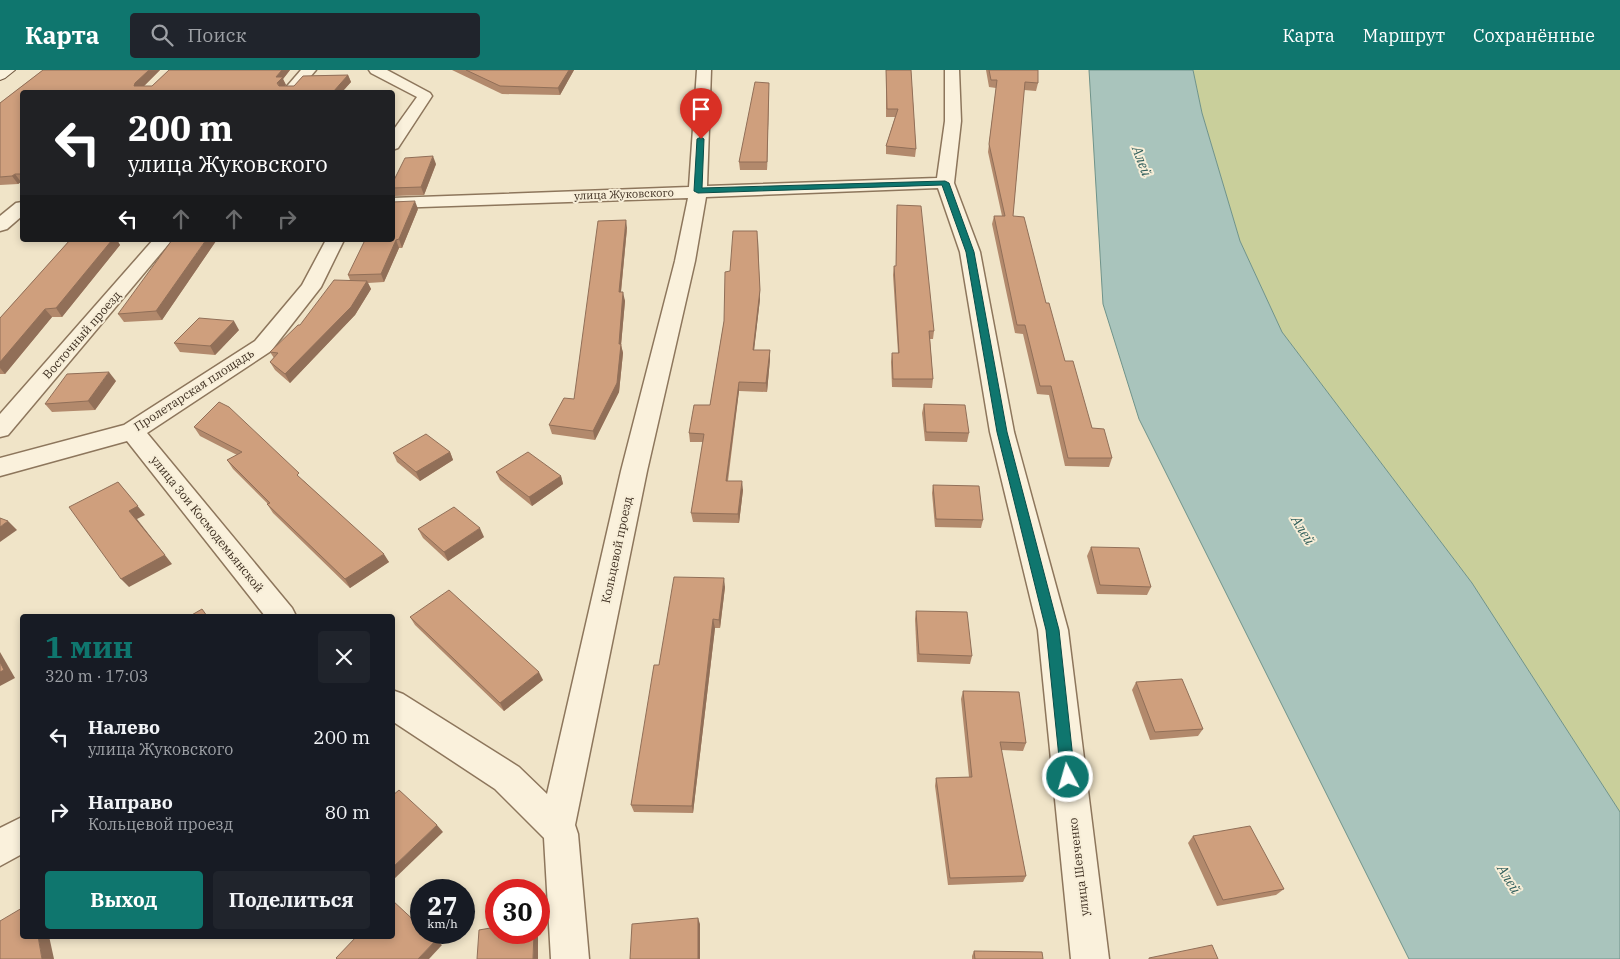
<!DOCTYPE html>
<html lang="ru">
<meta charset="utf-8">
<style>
body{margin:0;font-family:"IBM Plex Serif",serif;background:#20242c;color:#f1f3f6;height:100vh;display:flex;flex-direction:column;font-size:19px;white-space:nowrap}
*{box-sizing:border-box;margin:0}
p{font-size:16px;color:#9ea1a6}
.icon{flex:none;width:28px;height:28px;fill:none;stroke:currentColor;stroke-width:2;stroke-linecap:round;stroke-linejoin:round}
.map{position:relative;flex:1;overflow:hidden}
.sheet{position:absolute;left:20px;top:544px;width:375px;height:325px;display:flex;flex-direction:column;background:#171b24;border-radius:5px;box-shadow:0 2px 8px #0003}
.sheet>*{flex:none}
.banner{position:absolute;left:20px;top:20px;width:375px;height:152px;border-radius:5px;box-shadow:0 2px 8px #0003;background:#202124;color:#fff;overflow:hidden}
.speed{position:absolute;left:410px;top:809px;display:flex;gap:10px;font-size:25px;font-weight:700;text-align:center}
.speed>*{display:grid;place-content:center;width:65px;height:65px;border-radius:50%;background:#171b24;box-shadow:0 2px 8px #0003;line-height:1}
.speed small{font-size:12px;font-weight:400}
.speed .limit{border:8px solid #d22;background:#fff;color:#111}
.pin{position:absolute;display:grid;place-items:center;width:42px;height:42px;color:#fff;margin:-51px -21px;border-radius:50% 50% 50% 0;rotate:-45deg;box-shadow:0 0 5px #0007}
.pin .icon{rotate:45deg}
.me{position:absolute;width:55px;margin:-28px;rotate:354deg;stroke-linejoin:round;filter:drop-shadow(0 0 4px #0008)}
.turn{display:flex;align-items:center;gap:18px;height:105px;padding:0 25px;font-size:22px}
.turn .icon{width:65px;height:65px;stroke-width:2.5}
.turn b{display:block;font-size:35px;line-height:42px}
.lanes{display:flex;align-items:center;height:48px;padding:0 25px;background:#0003;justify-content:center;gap:25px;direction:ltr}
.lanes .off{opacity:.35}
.round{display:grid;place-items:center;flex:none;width:52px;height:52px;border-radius:5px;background:#20242c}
.summary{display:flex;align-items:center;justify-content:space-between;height:85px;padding:0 25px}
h1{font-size:30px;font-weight:800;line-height:38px;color:#0f766e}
.primary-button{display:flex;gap:10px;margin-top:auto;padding:10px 25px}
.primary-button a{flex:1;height:58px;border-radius:5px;background:#0f766e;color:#fff;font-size:20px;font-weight:800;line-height:58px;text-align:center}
.primary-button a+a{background:#20242c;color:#f1f3f6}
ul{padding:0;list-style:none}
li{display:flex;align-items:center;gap:15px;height:75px;padding:0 25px}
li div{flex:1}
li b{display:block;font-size:19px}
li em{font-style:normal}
header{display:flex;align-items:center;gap:30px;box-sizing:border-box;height:70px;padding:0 25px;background:#0f766e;color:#fff}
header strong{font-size:24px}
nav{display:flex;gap:28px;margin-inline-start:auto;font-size:18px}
.search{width:350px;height:45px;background:#20242c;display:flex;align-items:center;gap:12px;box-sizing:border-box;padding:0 18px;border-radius:5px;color:#9ea1a6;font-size:19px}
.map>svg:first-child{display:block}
</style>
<header>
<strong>Карта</strong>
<div class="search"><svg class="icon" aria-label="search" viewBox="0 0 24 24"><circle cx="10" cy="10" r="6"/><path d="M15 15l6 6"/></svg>Поиск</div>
<nav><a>Карта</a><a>Маршрут</a><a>Сохранённые</a></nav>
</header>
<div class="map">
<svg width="1620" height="889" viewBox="0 0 1620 889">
<rect width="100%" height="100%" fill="#f0e4c8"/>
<path fill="#c9cf9b" d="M1193,0h427v742l-148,-229 -190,-251 -42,-91 -38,-128z"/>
<path fill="#a9c4bc" stroke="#6f938a" d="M1089,0h104l9,43 38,128 42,91 190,251 148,229v147h-211l-270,-540 -36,-115z"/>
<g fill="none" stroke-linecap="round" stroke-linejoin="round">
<defs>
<g id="street">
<path d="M301,0h15l-19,22h-15z"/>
<path d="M369,0h18l43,23 2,3 -34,52 -6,2v-18l25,-35 -46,-24z"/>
<path d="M697,0h14l-4,116 230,-8 8,-57v-51h14l2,51 -7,62 26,69 34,180 54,198 41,329h-38l-33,-329 -48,-198 -30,-180 -22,-64 -232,9 -11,64 -48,210 -72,354 3,9 11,125h-38l-7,-121 -49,-49 -103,-68v-31l11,4 116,73 28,27 74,-323 54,-210 13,-63 -296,10v-10l297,-11z"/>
<path d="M22,132v14l-15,13 -7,2v-15l16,-13z"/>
<path d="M153,170h19l-164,195 -8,2v-23z"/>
<path d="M326,170h18l-23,47 -50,64 -124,82 145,175 4,8h-31l-138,-175 -127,35v-18l124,-33 131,-84 47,-56z"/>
<path d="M22,747v37l-22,12v-38z"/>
</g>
<path id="secondary" d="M0,0h15l-10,8 -5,2z"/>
</defs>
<use href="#street" stroke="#8d765c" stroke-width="3"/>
<use href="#secondary" stroke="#6f573f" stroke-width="2"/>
<use href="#street" fill="#faf1dc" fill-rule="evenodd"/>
<use href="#secondary" fill="#faf1dc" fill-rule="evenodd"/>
</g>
<g fill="#b2896c">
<path d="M43,0h117l-16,16h8l17,-16h121l-7,9 3,6 -2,1h10l9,-10 45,-1 3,7 -9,10h-320v90h-1l-3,2 -18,1v-82z"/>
<path d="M452,0h122l-14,25 -58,-1z"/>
<path d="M886,0h25l5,79 -1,8 -29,-3v-8l9,-29h-9z"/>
<path d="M986,0h52v13l-2,8 -12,-1 -11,126 33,87 19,58 27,67 20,30 -3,9 -44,-1 -16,-71 -12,-1 -14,-60 -8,-1 -23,-109 2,-8h8l-14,-64 8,-64 -7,-1z"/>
<path d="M769,21l-2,79h-27l-1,-8z"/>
<path d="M436,94l-12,31 -30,1 -2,-3v-9z"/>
<path d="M897,135l37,126 -1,8h-3l3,40 -1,9 -40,-1 -1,-25 1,-9h6l-5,-78 1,-9h2z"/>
<path d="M418,139l-16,39h-3l-15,34 -16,1 3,6 -16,26 -65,68 -15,-13 -5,-8 4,-4 -4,-6 80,-72 -2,-5z"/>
<path d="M627,158l-6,64 4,9 -4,44 2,8 -4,39 -24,48 -43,-6 -3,-9 25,-26z"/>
<path d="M70,170h47l3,5 -58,72h-10l-47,57h-5v-56z"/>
<path d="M216,171l-54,79 -38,2 -6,-8z"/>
<path d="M730,201l30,28 -6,51h16v9l-3,33 -28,-1 -11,90 15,9 -4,33 -46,-1 -2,-9 12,-71h-13l-1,-9 21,-28 14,-84z"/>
<path d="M239,260l-24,25 -35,-3 -6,-9z"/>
<path d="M116,311l-21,29 -43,2 -7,-8z"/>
<path d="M924,334l45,29 -2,9 -42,-1 -3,-28z"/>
<path d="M194,357l110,54 85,81 -39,26 -77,-75 -6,-9h1l-35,-35 -6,-9 10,-5 -37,-19z"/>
<path d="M450,382l3,8 -33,21 -23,-19 -4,-9z"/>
<path d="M496,402l65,4 2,8 -31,22 -32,-26z"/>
<path d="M933,415l50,35 -2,8 -46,-1 -3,-34z"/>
<path d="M418,459l66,8 -36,24 -25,-23z"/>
<path d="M1091,477l60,40 -4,8 -50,-1 -10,-38z"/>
<path d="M725,517l-5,41h-5l-22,185 -59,-1 -3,-7 28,-140z"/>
<path d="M916,541l56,45 -2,8 -53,-2 -2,-43z"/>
<path d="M410,547l133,63 -39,31 -89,-86z"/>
<path d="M1136,612l67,47 -5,7 -48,4 -18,-50z"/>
<path d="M963,621l63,52 -3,8 -22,-1 25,126 -3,6 -75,3 -13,-99 1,-8 33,-1 -8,-78z"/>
<path d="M1193,766l91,53 -8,6 -59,11 -29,-63z"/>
<path d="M974,881l69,8h-71v-3z"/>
</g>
<g fill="#916f58">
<path d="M149,0h11l-21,21 -5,-5 1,-3z"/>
<path d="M282,0h8l-7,9 3,6 -5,6 -5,-14z"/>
<path d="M569,0h5l-14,25 -2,-7z"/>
<path d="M348,5l3,7 -9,10h-9z"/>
<path d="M769,13v8l-2,79v-8z"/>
<path d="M433,86l3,8 -12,31 -3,-8z"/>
<path d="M15,104l6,8 -3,2 -6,-8z"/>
<path d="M415,131l3,8 -16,39 -3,-9z"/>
<path d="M626,150l1,8 -7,73 -1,-9z"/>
<path d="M758,169l2,60 -7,60v-9z"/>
<path d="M112,170h5l3,5 -58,72 -6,-9z"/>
<path d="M206,170h9l1,1 -54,79 -6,-9z"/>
<path d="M396,170l3,8 -15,34 -3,-8z"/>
<path d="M367,211l4,8 -16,26 -65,68 -5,-9z"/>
<path d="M623,222l2,9 -4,44 2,8 -4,39 -24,48 -2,-9 26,-87z"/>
<path d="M45,239l7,8 -47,57 -5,-6v-6z"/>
<path d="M234,251l5,9 -24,25 -5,-9z"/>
<path d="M770,280v9l-3,33 -1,-9z"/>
<path d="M109,302l7,9 -21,29 -7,-9z"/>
<path d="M739,312v9l-13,98v-8z"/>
<path d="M450,382l3,8 -33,21 -4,-9z"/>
<path d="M561,406l2,8 -31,22 -3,-9z"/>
<path d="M742,411l1,9 -4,33 -1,-9z"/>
<path d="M118,412l27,33 -8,4 35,45 -43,23 -8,-8 8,-68z"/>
<path d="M8,451l9,9 -17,12v-15z"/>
<path d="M480,458l4,9 -36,24 -4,-9z"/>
<path d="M384,484l5,8 -39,26 -5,-9z"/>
<path d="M724,508l1,9 -5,41 -1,-8z"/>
<path d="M713,549l2,9 -22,185 -1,-7z"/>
<path d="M0,582l15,26 -15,8z"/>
<path d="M539,602l4,8 -39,31 -4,-8z"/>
<path d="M437,755l6,7 -51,49v-13z"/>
<path d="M698,848l2,6v35h-2z"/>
<path d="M534,862h4v27h-5z"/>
<path d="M38,866h11l5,23h-12z"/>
<path d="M436,870l6,5 -13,14h-11z"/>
</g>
<g fill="#cf9f7d" stroke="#916f58">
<path d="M43,0h106l-14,13 -1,3h18l17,-16h113l-6,7h7l-6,6 2,3h15l9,-10 45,-1 -15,17h-311v82h-7l-3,2 -12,1v-74z"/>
<path d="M466,0h103l-11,18 -58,-2z"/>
<path d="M886,0h25l5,79 -30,-3 12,-37h-11z"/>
<path d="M989,0h49v13l-13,-1 -12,134 11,1 22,86h3l16,58h8l19,67 12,1 8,29h-44l-17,-72h-11l-15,-61h-8l-23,-109h11l-16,-72 8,-64h-6z"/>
<path d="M755,12l14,1 -2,79h-28z"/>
<path d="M433,86l-12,31 -29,1v-4l13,-26z"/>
<path d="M415,131l-16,38 -3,1 -15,34 -33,1 17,-35h27v-38z"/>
<path d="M897,135l24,1 13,125h-5l4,48h-40l-1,-26h7l-5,-87h2z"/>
<path d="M626,150l-7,72h4l-4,52h2l-4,39 -24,48 -44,-6 15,-27 10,1 24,-178z"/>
<path d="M733,161h24l3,59 -7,60h17l-4,33 -27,-1 -13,99h16l-4,33 -47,-1 13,-79 -15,-1 5,-28h16l14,-84 1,-49 5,-1z"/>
<path d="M70,170h42l-56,68 -11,1 -45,53v-44z"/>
<path d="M172,170h34l-50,71 -38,3z"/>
<path d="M334,210l33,1 -16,26 -66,67 -15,-12 8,-9 -8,-1 28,-27h2z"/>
<path d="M199,248l35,3 -24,25 -36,-3z"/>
<path d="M109,302l-21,29 -43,3 22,-30z"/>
<path d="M219,332l10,5 70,66 -2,2 87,79 -39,25 -78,-75 3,-1 -43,-43 15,-8 -48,-25z"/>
<path d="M924,334l41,1 4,28 -43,-1z"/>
<path d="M426,364l24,18 -34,20 -23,-19z"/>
<path d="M528,382l33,24 -32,21 -33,-25z"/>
<path d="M118,412l20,24 -9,5 36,44 -44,24 -52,-72z"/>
<path d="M933,415l46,1 4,34 -47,-1z"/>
<path d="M454,437l26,21 -36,24 -26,-23z"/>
<path d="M0,448l8,3 -8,6z"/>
<path d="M1091,477l48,1 12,39 -51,-2z"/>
<path d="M674,507l50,1 -5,42 -6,-1 -21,187 -61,-1 23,-140h5z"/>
<path d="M449,520l90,82 -39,31 -90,-86z"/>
<path d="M202,539l5,7h-17z"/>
<path d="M916,541l51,1 5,44 -53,-2z"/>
<path d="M0,592l4,8 -4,2z"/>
<path d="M1182,609l21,50 -48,3 -19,-50z"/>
<path d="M963,621l56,1 7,51 -26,-1 26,134 -76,2 -14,-100 36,-1z"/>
<path d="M399,720l38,35 -45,43v-72z"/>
<path d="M1250,756l34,63 -61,11 -30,-64z"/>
<path d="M392,830l29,27v5h7l8,8 -18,19h-81l-1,-1 21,-22h35z"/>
<path d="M22,838v28h16l4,23h-42v-38z"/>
<path d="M698,848v41h-68l2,-35z"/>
<path d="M496,857v5h38l-1,27h-56l2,-29z"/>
<path d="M1212,875l6,14h-69v-1z"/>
<path d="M974,881l68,1 1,7h-68z"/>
</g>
<path fill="#0f766e" stroke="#0a4d48" d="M701,67l3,2 -2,49 243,-7 4,2 25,69 33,180 52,198 16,147 -2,5 -5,2 -5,-2 -2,-5 -15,-147 -49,-198 -31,-180 -24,-67 -244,8 -4,-2 3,-52z"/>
<g text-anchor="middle" stroke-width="4" stroke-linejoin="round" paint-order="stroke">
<g font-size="11" fill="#3d2e20" stroke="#f7eed8">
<text transform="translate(624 124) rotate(-2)" y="4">улица Жуковского</text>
</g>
<g font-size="12" fill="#3d2e20" stroke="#f7eed8">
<text transform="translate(82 265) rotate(-49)" y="4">Восточный проезд</text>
<text transform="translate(194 320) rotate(-33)" y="4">Пролетарская площадь</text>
<text transform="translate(207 454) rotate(51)" y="4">улица Зои Космодемьянской</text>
<text transform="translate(617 480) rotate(-78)" y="4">Кольцевой проезд</text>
<text transform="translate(1079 797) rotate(-97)" y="4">улица Шевченко</text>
</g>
<g font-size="14" font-style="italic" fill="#2f5d5a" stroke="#f7eed8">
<text transform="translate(1142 91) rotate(69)" y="5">Алей</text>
<text transform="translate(1303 460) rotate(59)" y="5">Алей</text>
<text transform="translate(1509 809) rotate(59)" y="5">Алей</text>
</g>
</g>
</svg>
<div class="speed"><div>27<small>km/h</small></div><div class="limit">30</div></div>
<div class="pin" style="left:701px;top:69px;background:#d93025"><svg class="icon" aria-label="arrive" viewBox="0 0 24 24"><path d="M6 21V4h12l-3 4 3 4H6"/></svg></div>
<svg class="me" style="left:1068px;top:707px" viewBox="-20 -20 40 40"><circle r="17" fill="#0f766e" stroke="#fff" stroke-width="3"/><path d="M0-11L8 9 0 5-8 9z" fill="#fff"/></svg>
<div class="banner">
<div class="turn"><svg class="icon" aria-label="left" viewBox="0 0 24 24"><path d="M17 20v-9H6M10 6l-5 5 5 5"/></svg><div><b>200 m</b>улица Жуковского</div></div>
<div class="lanes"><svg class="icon" aria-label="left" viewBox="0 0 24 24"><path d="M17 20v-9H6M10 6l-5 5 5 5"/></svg><svg class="icon off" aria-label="ahead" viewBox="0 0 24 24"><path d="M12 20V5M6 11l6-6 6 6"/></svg><svg class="icon off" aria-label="ahead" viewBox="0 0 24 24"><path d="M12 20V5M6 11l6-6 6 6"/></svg><svg class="icon off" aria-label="right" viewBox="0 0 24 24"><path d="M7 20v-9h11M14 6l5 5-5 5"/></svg></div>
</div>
<section class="sheet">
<div class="summary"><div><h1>1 мин</h1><p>320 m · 17:03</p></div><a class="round"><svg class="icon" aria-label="close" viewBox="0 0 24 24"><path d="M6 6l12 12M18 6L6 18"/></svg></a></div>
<ul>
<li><svg class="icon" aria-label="left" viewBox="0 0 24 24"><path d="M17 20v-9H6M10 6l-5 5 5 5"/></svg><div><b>Налево</b><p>улица Жуковского</p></div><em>200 m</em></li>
<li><svg class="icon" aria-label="right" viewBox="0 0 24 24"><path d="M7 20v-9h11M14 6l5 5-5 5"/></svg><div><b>Направо</b><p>Кольцевой проезд</p></div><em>80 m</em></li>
</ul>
<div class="primary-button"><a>Выход</a><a>Поделиться</a></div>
</section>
</div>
